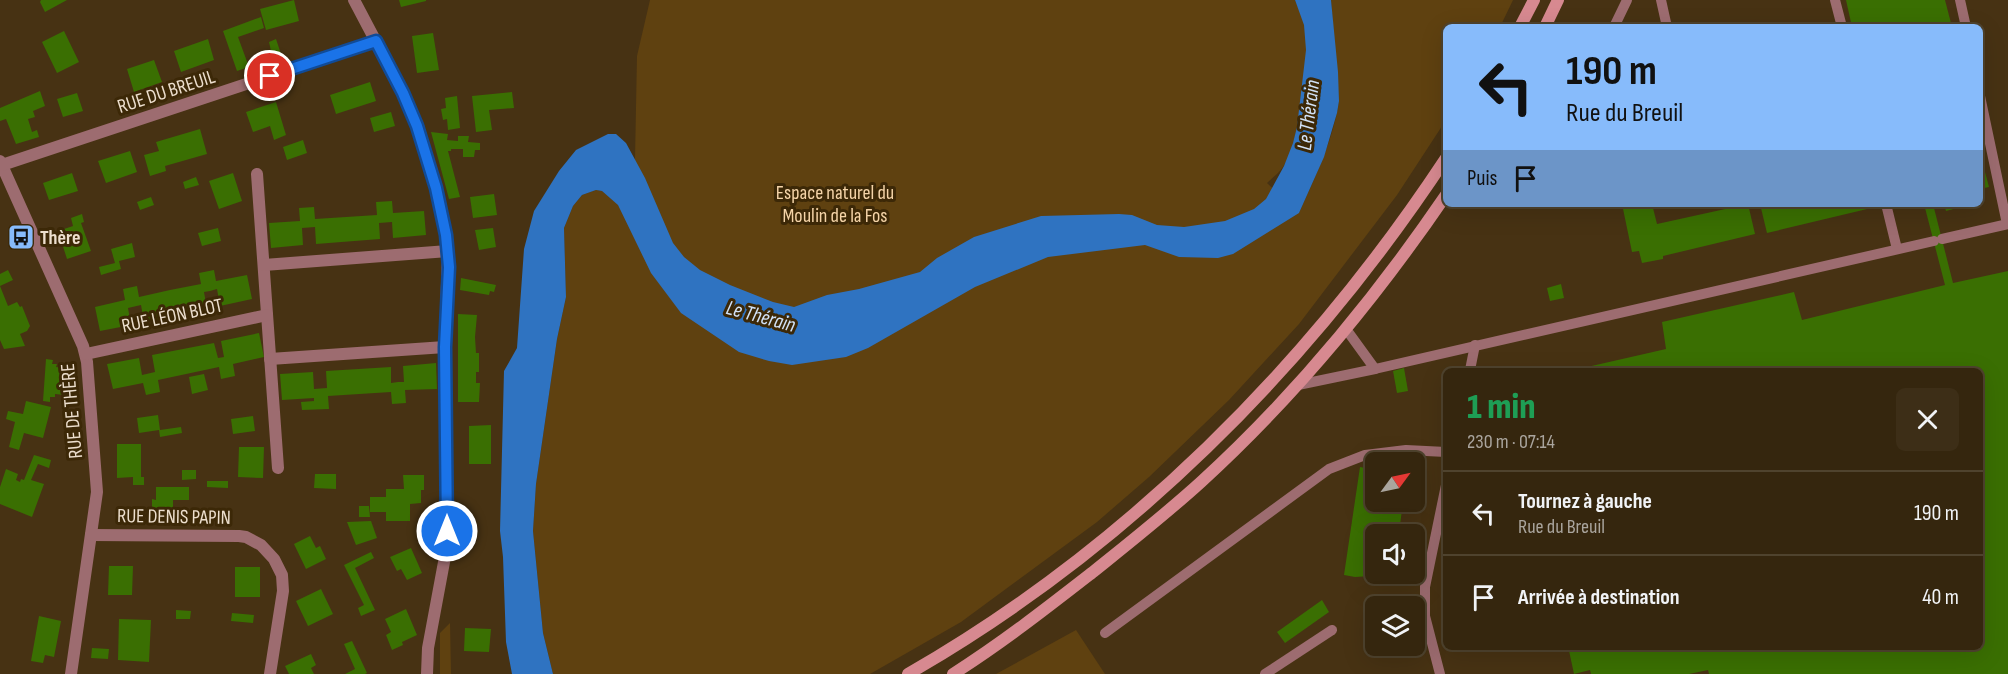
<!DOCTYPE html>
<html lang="fr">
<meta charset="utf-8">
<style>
body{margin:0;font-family:"Sofia Sans Condensed",sans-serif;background:#3d2e17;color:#f1f3f6;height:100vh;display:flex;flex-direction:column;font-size:22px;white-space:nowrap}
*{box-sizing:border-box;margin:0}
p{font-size:20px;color:#aaa59e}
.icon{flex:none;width:33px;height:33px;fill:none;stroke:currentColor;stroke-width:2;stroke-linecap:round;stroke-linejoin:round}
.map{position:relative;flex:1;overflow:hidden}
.side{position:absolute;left:1443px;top:368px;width:540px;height:282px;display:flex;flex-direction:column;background:#35260e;border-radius:9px;box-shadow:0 6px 24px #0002,0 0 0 2px #4f432e}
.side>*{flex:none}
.banner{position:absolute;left:1443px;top:24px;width:540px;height:183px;border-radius:9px;box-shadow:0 6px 24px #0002,0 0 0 2px #4f432e;background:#87bbfb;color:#111;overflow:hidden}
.needle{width:39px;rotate:57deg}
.buttons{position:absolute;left:1365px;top:452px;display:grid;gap:12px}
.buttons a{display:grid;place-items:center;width:60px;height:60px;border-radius:9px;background:#35260e;box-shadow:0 6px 24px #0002,0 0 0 2px #4f432e;font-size:30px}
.pin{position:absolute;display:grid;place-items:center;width:51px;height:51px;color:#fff;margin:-26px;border:3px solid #fff;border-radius:50%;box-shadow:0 2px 6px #0007}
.me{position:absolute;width:66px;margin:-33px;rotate:0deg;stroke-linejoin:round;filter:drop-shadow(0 0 4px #0008)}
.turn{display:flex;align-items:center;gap:21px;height:126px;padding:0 24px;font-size:27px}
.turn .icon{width:78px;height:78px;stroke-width:2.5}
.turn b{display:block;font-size:42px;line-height:51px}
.then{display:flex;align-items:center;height:57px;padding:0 24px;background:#0003;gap:12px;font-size:22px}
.round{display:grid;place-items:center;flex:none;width:63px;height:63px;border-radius:9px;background:#3d2e17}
.overview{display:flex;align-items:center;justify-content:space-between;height:102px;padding:0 24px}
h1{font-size:36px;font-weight:800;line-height:45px;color:#1e9e55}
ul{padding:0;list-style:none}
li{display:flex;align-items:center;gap:18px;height:84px;padding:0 24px;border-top:2px solid #4f432e}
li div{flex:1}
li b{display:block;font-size:22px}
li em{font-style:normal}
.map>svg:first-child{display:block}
</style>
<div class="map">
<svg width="2008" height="674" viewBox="0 0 2008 674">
<rect width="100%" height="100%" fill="#473213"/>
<g fill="#5f4110">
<path d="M650,0h645c3,8 8,17 10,26 5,28 -5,118 -22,141 -4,6 -11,11 -16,16l32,30c16,-36 34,-72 40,-112l-8,-101h182l-13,27h-54v93l-49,75 -98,129 -70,76 -80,77 -52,45 -136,100 -91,52h-317l-10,-41 -10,-102 3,-47 21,-145 9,-42 -2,-69 9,-22 9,-11 14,-5 6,1 16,13 17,-45 2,-103z"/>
<path d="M450,623l1,51h-11v-41z"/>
<path d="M1076,630l29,44h-109z"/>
</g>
<path fill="#2f73c1" d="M1295,0h36l7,72 1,29 -2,12 -13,44 -25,56 -66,41 -15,4 -39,-1 -34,-12 -97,12 -73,30 -107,61 -22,9 -54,8 -23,-4 -30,-9 -58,-39 -30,-40 -33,-68 -16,-14 -6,-1 -14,5 -9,11 -9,22 2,69 -9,42 -21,145 -3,47 10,102 10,41h-41l-6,-32 -3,-85 -3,-26 4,-160 13,-23 7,-99 10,-38 25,-40 17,-21 32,-16h8l10,9 19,35 28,65 11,14 16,13 30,15 43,17 21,5 33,-12 32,-6 61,-17 17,-14 37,-21 67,-21 78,-2 13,1 25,10 27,2 41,-6 29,-12 12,-10 18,-33 9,-23 4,-16 9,-77 -2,-25z"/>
<g fill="#3a6f02">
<path d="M41,0h26l-22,12 -5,-10z"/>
<path d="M294,0l5,21 -33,9 -6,-21z"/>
<path d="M399,0h27v1l-25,6z"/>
<path d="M1846,0h99l7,27h-100z"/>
<path d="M261,17l3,11 -26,9 11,30 -12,4 -14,-40z"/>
<path d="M64,31l15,31 -22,11 -15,-31z"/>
<path d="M433,33l6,37 -22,3 -5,-37z"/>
<path d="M208,39l6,21 -33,12 -7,-21z"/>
<path d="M276,39l6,18 -9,3 -4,-18z"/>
<path d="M154,60l8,22 -28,10 -7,-23z"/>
<path d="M370,82l6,19 -40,13 -6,-19z"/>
<path d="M40,91l5,15 -12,5 2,6 -7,2 4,13 5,-2 2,7 -23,7 -10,-25 -6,2v-13z"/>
<path d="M512,92l2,16 -25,2 3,20 -16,2 -4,-36z"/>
<path d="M77,93l6,18 -20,6 -6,-18z"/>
<path d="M457,96l3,32 -12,2 -1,-11 -4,1 -2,-11 5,-1 -1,-10z"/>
<path d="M276,102l10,33 -12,5 -4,-14 -17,6 -7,-20z"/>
<path d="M391,112l4,14 -21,6 -4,-14z"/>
<path d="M200,129l7,25 -42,12 1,5 -16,5 -6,-21 15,-4 -3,-9z"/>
<path d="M431,132l17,2 -1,6 11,1v-5h11l-1,6 12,1v7h-5l-1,7h-11v-8h-12v2h-3l12,46 -11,2z"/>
<path d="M303,140l4,13 -20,7 -4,-13z"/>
<path d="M130,151l7,21 -31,11 -8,-22z"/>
<path d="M1980,153l9,34 -9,2z"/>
<path d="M72,173l6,18 -29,9 -6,-17z"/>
<path d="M233,173l9,28 -23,8 -10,-28z"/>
<path d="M196,177l3,8 -14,4 -2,-7z"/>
<path d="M494,194l3,21 -24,3 -3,-21z"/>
<path d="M151,197l3,8 -14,5 -3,-8z"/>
<path d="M392,201l1,12 31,-2 2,24 -33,3 -1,-16 -13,1 1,16 -64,5 -1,-17 -13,1 1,17 -32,3 -2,-25 31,-2 -1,-13 15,-1 1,12 62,-4 -1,-13z"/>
<path d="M1622,204h30l5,20 91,-20 7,30 -92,22v3l-21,4 -3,-12 -7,1z"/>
<path d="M1760,204h124v1l-117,28z"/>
<path d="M1924,204h9l20,79 55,-12v403h-299l-1,-4 -19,4h-98l-1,-4 -16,4 -6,-28h412v-276h-406l92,-21 -4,-27 132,-30 8,28 143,-35z"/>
<path d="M1944,204h20l1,2 -19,5z"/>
<path d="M82,214l2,8 -3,1 10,28 -24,8 -9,-28 15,-5 -2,-8z"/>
<path d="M218,228l3,13 -19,5 -4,-13z"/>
<path d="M493,228l3,19 -17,3 -4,-20z"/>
<path d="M132,243l3,14 -16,4 2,8 -20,6 -2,-8 16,-4 -4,-14z"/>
<path d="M8,270l5,10 -13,6 8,20 9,-4 3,5 2,-1 8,20 -3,5 -7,3 5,12 -21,3 -4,-9v-66z"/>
<path d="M214,270l2,11 31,-6 5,24 -32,7 -3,-17 -7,2 -6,1 3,17 -63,13 -3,-17 -13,3 3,17 -31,6 -5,-24 30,-7 -2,-11 14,-3 2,11 31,-7 31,-6 -2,-11z"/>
<path d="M461,278l35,7 -2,7 -4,-1 -1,4 -29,-5z"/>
<path d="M1561,284l3,14 -14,3 -3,-13z"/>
<path d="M458,314l19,1 -2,22 1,16h3v19h-3v11h4l-1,19h-21z"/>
<path d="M259,333l5,24 -31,7 2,12 -14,3 -2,-12 -61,13 2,12 -14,3 -3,-12 -30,6 -6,-25 32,-6 3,17 13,-3 -3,-17 62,-12 4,15 6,-1 -3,-16z"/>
<path d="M46,359l7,1 -1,4h5l-1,3 10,1 -1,27 -10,-1v3h-5v5l-7,-1z"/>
<path d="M436,363l1,26 -32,1 1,13 -14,1 -1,-12 -63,4 1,13 -27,1 -1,-8 13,-1v-3l-32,2 -2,-26 33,-2 1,17 13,-1 -1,-17 65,-4v16l7,-1h6l-1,-16z"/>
<path d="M1404,368l4,23 -11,2 -4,-22z"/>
<path d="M204,374l4,16 -16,4 -3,-17z"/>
<path d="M26,401l25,6 -8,31 -19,-5 -5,17 -10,-3 6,-25 -9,-3 2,-8 15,3z"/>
<path d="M158,415l2,15 21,-3 1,6 -22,4 -1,-7 -20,3 -2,-15z"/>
<path d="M253,416l2,15 -22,3 -2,-15z"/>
<path d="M491,425v39h-22v-38z"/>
<path d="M117,444h24v33h3v8h-11v-8l-16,1z"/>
<path d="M239,447h25l-1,31 -25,-1z"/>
<path d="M34,455l17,5 -2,8 -11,-4 -7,16 13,4 -12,33 -32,-13v-17l6,-18 12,5 -2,6 4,2 1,-3 3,1z"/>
<path d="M1360,467l16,3v31h27l-4,33h-23v39l-5,3 -16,1 -11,-2z"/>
<path d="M182,470h14v9l-14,1z"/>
<path d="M315,474h21v15l-22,-1z"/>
<path d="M403,475h21v15h-3v13l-11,1v17h-24v-9h-16v-15h16v-8h18z"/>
<path d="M207,481h21v7l-21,-1z"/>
<path d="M156,487h33v13h-16v13h-21v-14l4,1z"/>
<path d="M359,506h10l1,11h-11z"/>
<path d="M371,521l6,17 -21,7 -9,-23z"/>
<path d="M310,536l6,12 4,-2 6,13 -20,10 -12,-25z"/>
<path d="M411,548l11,25 -15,7 -6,-11 -4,2 -7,-14z"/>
<path d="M371,552l3,6 -19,10 20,42 -14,6 -3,-8 6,-3 -20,-40z"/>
<path d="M109,566h24l-1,29h-24z"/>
<rect x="235" y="567" width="25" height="30"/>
<path d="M321,589l12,25 -25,12 -12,-25z"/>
<path d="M1322,600l7,12 -44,31 -8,-11z"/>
<path d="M406,609l11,26 -15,7 1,3 -11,5 -6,-15 5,-3 -6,-13z"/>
<path d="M176,610l15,1 -1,8h-14z"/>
<path d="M232,613l22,2 -1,8 -22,-2z"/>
<path d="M39,616l22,5 -7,36 -9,-2 -2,8 -12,-2z"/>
<path d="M119,619l32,1 -2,42 -31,-2z"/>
<path d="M465,628l26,1 -2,23 -25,-1z"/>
<path d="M352,641l15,32 -2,1h-20l10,-5 -11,-25z"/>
<path d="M92,648l17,1 -1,10 -17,-1z"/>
<path d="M311,654l5,11 -5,3 3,6h-25l-4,-8z"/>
</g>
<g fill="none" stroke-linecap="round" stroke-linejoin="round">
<g stroke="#9d6c70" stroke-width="10">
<path d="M1661,0l6,27"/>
<path d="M1835,0l7,27"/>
<path d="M1960,0l6,27"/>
<path d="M1614,27l13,-27"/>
<path d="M1980,96l27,128"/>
<path d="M1886,204l11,45"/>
<path d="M1942,239l66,-15"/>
<path d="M1375,369l559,-128"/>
<path d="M1470,370l5,-25"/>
<path d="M1298,385l77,-16 -29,-40"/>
<path d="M1105,633l224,-164 36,-14 41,-5 40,2"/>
<path d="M1265,674l67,-44"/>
<path d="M1440,674l-15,-58v-29l21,-102"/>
</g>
<g stroke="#9d6c70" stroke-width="12">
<path d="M354,0l49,93 15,33 22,77 8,48 -3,96 2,199 -19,102 -1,26"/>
<path d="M0,161l83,185 4,16 10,130 -26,182"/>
<path d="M2,165l374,-124"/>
<path d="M257,174l21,294"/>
<path d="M264,265l184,-14"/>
<path d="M86,354l181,-39"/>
<path d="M270,359l175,-12"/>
<path d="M91,535l148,1 7,1 15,8 13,14 8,16 1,16 -13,83"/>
</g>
<g stroke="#d78990" stroke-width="12">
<path d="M1520,27l14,-27"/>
<path d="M1545,27l13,-27"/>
<path d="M908,674c218,-125 400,-307 538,-516"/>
<path d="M953,674c49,-31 95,-67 140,-102 36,-29 74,-59 108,-90 93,-85 174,-183 245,-287"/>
</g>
</g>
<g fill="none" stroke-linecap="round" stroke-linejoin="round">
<defs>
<path id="route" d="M270,76l106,-35 27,52 14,33 19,62 10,47 3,32 -4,80 2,184"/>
</defs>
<use href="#route" stroke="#114b97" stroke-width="15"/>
<use href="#route" stroke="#1a73e8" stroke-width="10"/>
</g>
<defs>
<symbol id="bus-square" viewBox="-11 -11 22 22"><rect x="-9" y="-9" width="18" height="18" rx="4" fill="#87bbfb" stroke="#3c2807"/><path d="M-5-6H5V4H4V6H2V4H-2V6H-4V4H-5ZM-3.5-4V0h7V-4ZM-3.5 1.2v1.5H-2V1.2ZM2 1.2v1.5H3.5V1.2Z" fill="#111"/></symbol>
</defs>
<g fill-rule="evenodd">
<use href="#bus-square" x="6" y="222" width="30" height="30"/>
</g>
<g text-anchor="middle" stroke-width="6" stroke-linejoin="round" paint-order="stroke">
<g font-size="20" fill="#eddfce" stroke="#3c2807">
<text transform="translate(166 91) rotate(-18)" y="7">RUE DU BREUIL</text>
<text transform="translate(172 315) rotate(-12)" y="7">RUE LÉON BLOT</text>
<text transform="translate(71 411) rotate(-95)" y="7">RUE DE THÈRE</text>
<text transform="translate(174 516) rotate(1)" y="7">RUE DENIS PAPIN</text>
</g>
<g font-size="20" fill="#f5d4a8" stroke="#3c2807">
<text x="835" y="199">Espace naturel du<tspan x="835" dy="23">Moulin de la Fos</tspan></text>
</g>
<g font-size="20" font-weight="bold" fill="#eddfce" stroke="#3c2807" text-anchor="start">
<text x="40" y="244">Thère</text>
</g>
<g font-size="21" font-style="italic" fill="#d2e2f7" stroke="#3c2807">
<text transform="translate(1308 115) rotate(-83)" y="7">Le Thérain</text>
<text transform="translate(761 316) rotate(15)" y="7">Le Thérain</text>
</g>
</g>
</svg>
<div class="buttons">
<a><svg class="needle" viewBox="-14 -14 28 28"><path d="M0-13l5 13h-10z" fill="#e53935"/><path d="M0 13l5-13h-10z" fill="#aaa59e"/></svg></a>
<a><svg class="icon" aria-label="sound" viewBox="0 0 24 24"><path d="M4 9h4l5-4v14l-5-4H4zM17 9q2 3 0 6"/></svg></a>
<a><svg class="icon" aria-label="layers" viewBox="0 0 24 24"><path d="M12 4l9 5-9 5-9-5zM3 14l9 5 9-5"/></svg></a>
</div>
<div class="pin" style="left:270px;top:76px;background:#d93025"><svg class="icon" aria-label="arrive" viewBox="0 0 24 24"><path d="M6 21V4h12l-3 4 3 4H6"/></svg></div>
<svg class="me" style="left:447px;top:531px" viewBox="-20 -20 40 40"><circle r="17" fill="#1a73e8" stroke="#fff" stroke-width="3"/><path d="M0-11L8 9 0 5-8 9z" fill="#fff"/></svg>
<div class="banner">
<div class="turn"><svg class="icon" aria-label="left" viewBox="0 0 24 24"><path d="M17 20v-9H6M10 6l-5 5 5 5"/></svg><div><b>190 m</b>Rue du Breuil</div></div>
<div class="then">Puis<svg class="icon" aria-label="arrive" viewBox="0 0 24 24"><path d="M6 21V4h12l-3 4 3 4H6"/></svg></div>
</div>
<section class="side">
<div class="overview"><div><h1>1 min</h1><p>230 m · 07:14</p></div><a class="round"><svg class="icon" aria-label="close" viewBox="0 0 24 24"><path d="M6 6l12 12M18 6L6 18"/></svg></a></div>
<ul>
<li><svg class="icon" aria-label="left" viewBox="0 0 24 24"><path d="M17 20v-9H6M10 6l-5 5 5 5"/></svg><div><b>Tournez à gauche</b><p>Rue du Breuil</p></div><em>190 m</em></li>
<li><svg class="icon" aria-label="arrive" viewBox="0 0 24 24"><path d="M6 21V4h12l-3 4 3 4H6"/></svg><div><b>Arrivée à destination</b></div><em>40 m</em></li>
</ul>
</section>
</div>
